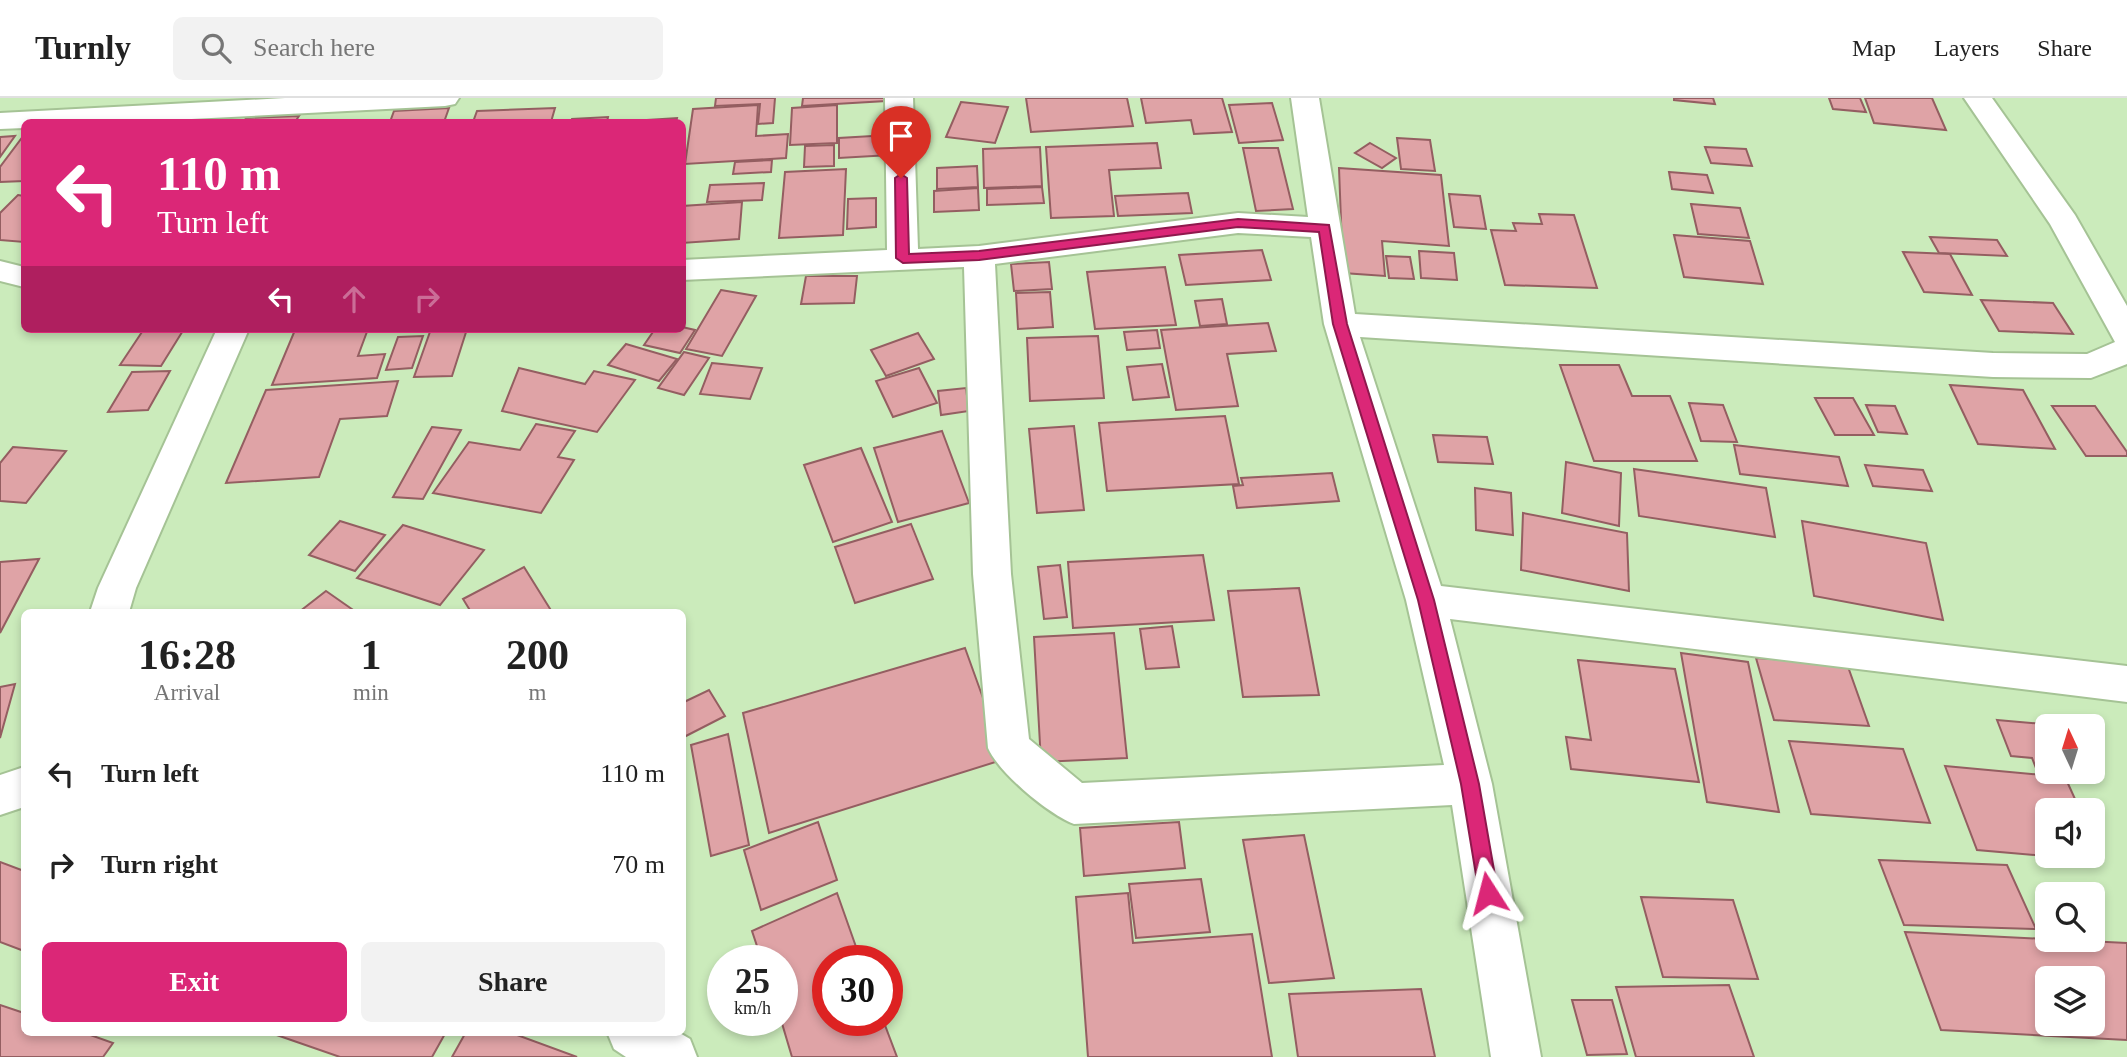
<!DOCTYPE html>
<style>
body{margin:0;font-family:"Times New Roman",serif;background:#f2f2f2;color:#222;height:100vh;display:flex;flex-direction:column;font-size:26px;white-space:nowrap}
*{box-sizing:border-box;margin:0}
p{font-size:23px;color:#767676}
.icon{flex:none;width:38px;height:38px;fill:none;stroke:currentColor;stroke-width:2;stroke-linecap:round;stroke-linejoin:round}
.map{position:relative;flex:1;overflow:hidden}
.drawer{position:absolute;left:21px;top:511px;width:665px;height:427px;display:flex;flex-direction:column;background:#fff;border-radius:10px;box-shadow:0 4px 10px #0003}
.drawer>*{flex:none}
.top-card{position:absolute;left:21px;top:21px;width:665px;height:214px;border-radius:10px;box-shadow:0 4px 10px #0003;background:#db2777;color:#fff;overflow:hidden}
.needle{width:46px;rotate:356deg}
.tools{position:absolute;left:2035px;top:616px;display:grid;gap:14px}
.tools a{display:grid;place-items:center;width:70px;height:70px;border-radius:10px;background:#fff;box-shadow:0 4px 10px #0003;font-size:35px}
.speed{position:absolute;left:707px;top:847px;display:flex;gap:14px;font-size:35px;font-weight:700;text-align:center}
.speed>*{display:grid;place-content:center;width:91px;height:91px;border-radius:50%;background:#fff;box-shadow:0 4px 10px #0003;line-height:1}
.speed small{font-size:18px;font-weight:400}
.speed .limit{border:10px solid #d22;background:#fff;color:#111}
.pin{position:absolute;display:grid;place-items:center;width:60px;height:60px;color:#fff;margin:-72px -30px;border-radius:50% 50% 50% 0;rotate:-45deg;box-shadow:0 0 7px #0007}
.pin .icon{rotate:45deg}
.me{position:absolute;width:77px;margin:-38px;rotate:351deg;stroke-linejoin:round;filter:drop-shadow(0 0 5px #0008)}
.turn{display:flex;align-items:center;gap:24px;height:147px;padding:0 21px;font-size:32px}
.turn .icon{width:91px;height:91px;stroke-width:2.5}
.turn b{display:block;font-size:49px;line-height:60px}
.lanes{display:flex;align-items:center;height:66px;padding:0 21px;background:#0003;justify-content:center;gap:35px;direction:ltr}
.lanes .off{opacity:.35}
.eta{display:flex;justify-content:space-evenly;align-items:center;height:119px;text-align:center}
.eta b{font-size:42px;font-weight:700;line-height:49px}
.button{display:flex;gap:14px;margin-top:auto;padding:14px 21px}
.button a{flex:1;height:80px;border-radius:10px;background:#db2777;color:#fff;font-size:28px;font-weight:700;line-height:80px;text-align:center}
.button a+a{background:#f2f2f2;color:#222}
ul{padding:0;list-style:none}
li{display:flex;align-items:center;gap:21px;height:91px;padding:0 21px}
li div{flex:1}
li b{display:block;font-size:26px}
li em{font-style:normal}
header{display:flex;align-items:center;gap:42px;box-sizing:border-box;height:98px;padding:0 35px;background:#fff;border-bottom:2px solid #e0e0e0}
header strong{font-size:33px}
nav{display:flex;gap:38px;margin-inline-start:auto;font-size:24px}
.search{width:490px;height:63px;background:#f2f2f2;display:flex;align-items:center;gap:18px;box-sizing:border-box;padding:0 24px;border-radius:10px;color:#767676;font-size:26px}
.map>svg:first-child{display:block}
</style>
<header>
<strong>Turnly</strong>
<div class="search"><svg class="icon" aria-label="search" viewBox="0 0 24 24"><circle cx="10" cy="10" r="6"/><path d="M15 15l6 6"/></svg>Search here</div>
<nav><a>Map</a><a>Layers</a><a>Share</a></nav>
</header>
<div class="map">
<svg width="2127" height="959" viewBox="0 0 2127 959">
<rect width="100%" height="100%" fill="#cbebbb"/>
<g fill="#dfa3a6" stroke="#945e61" stroke-width="2" fill-rule="evenodd">
<path d="M716,0h59l-2,25 -15,1 2,-20 -45,2z"/>
<path d="M803,0h83v3l-84,5z"/>
<path d="M1026,0h101l6,28 -102,6z"/>
<path d="M1141,0h81l10,34 -38,2 -3,-14 -45,3z"/>
<path d="M1674,0h39l2,6 -41,-4z"/>
<path d="M1829,0h31l6,14 -33,-3z"/>
<path d="M1865,0h67l14,32 -72,-7z"/>
<path d="M961,4l47,5 -13,36 -49,-6z"/>
<path d="M1272,5l11,37 -44,3 -10,-38z"/>
<path d="M758,7l-2,31 32,-2 -2,24 -101,6 8,-55z"/>
<path d="M837,7v38l-47,2 2,-37z"/>
<path d="M449,10l-5,14h-54l4,-11z"/>
<path d="M555,10l-4,14h-78l4,-11z"/>
<path d="M299,18l-4,6h-51l2,-4z"/>
<path d="M608,19l-1,5h-36l1,-3z"/>
<path d="M677,20l-1,4h-61z"/>
<path d="M24,37v46l-24,1v-15z"/>
<path d="M889,37l1,20 -51,3v-20z"/>
<path d="M15,38l-15,21v-20z"/>
<path d="M1397,40l33,2 5,31 -34,-2z"/>
<path d="M1157,45l4,25 -52,2 5,46 -63,2 -5,-71z"/>
<path d="M1370,45l26,15 -14,10 -27,-15z"/>
<path d="M834,47v21l-30,1 1,-21z"/>
<path d="M1040,49l2,39 -58,2 -1,-39z"/>
<path d="M1705,49l41,2 6,17 -41,-3z"/>
<path d="M1243,50h35l15,61 -37,2z"/>
<path d="M772,62l-1,12 -38,2 2,-12z"/>
<path d="M977,68l1,21 -41,2v-21z"/>
<path d="M1339,70l102,7 8,71 -67,-5 3,35 -42,-3z"/>
<path d="M846,71l-3,66 -64,3 6,-66z"/>
<path d="M1669,74l38,3 6,18 -41,-4z"/>
<path d="M764,85l-2,17 -55,2 3,-17z"/>
<path d="M1042,89l2,16 -57,2v-16z"/>
<path d="M978,90l1,22 -45,2v-21z"/>
<path d="M1188,95l4,20 -74,3 -3,-20z"/>
<path d="M1449,96l31,2 6,33 -32,-2z"/>
<path d="M18,97l6,1v46l-24,-2v-27z"/>
<path d="M876,100v29l-29,2 1,-30z"/>
<path d="M742,104l-3,37 -57,4v-37z"/>
<path d="M1691,106l49,4 9,30 -51,-4z"/>
<path d="M1539,116l35,1 23,73 -92,-3 -14,-55 25,1 -3,-8 29,1z"/>
<path d="M1674,137l76,6 13,43 -79,-7z"/>
<path d="M1930,139l67,3 10,16 -68,-3z"/>
<path d="M1262,152l9,30 -85,5 -7,-30z"/>
<path d="M1419,153l35,2 3,27 -36,-2z"/>
<path d="M1903,154l47,2 22,41 -48,-3z"/>
<path d="M1386,158l24,1 4,22 -25,-1z"/>
<path d="M1049,164l3,27 -38,2 -3,-27z"/>
<path d="M1165,169l11,58 -81,4 -8,-57z"/>
<path d="M806,178h51l-3,27 -53,1z"/>
<path d="M721,192l35,6 -34,60 -36,-7z"/>
<path d="M1050,194l3,35 -35,2 -2,-36z"/>
<path d="M1222,201l5,25 -27,2 -5,-25z"/>
<path d="M1981,202l72,3 20,31 -74,-3z"/>
<path d="M1268,225l8,28 -49,3 11,52 -62,4 -15,-80z"/>
<path d="M682,229l13,3 -15,23 -36,-8 11,-16z"/>
<path d="M144,231h40l-23,37 -41,-1z"/>
<path d="M368,231l-10,27 27,-2 -8,24 -105,7 23,-55z"/>
<path d="M431,231h36l-15,47 -38,1z"/>
<path d="M1157,232l3,18 -33,2 -3,-18z"/>
<path d="M918,235l16,26 -48,17 -15,-26z"/>
<path d="M423,238l-11,32 -26,2 12,-33z"/>
<path d="M1098,238l6,62 -74,3 -3,-63z"/>
<path d="M626,246l51,15 -18,22 -51,-16z"/>
<path d="M684,254l25,6 -25,37 -26,-7z"/>
<path d="M712,265l50,5 -12,31 -50,-5z"/>
<path d="M1162,266l7,33 -36,3 -6,-33z"/>
<path d="M1560,267h59l13,31h38l27,65h-103z"/>
<path d="M519,270l66,16 9,-13 41,9 -38,52 -95,-21z"/>
<path d="M919,270l18,35 -44,14 -17,-36z"/>
<path d="M170,273l-22,39 -40,2 24,-40z"/>
<path d="M398,283l-11,35 -47,3 -21,58 -93,6 40,-93z"/>
<path d="M1950,287l73,5 32,59 -77,-5z"/>
<path d="M966,290l3,23 -28,4 -3,-24z"/>
<path d="M1815,300h38l21,37h-39z"/>
<path d="M1689,305l34,2 14,37 -36,-1z"/>
<path d="M1866,307l29,1 12,28 -29,-2z"/>
<path d="M2052,308h43l32,46v4h-41z"/>
<path d="M1225,318l14,68 -132,7 -8,-68z"/>
<path d="M536,326l39,7 -17,26 16,3 -33,53 -108,-20 36,-51 51,8z"/>
<path d="M1074,328l10,84 -47,3 -8,-84z"/>
<path d="M432,329l29,3 -38,69 -30,-2z"/>
<path d="M942,333l27,72 -71,19 -24,-74z"/>
<path d="M1433,337l54,2 6,27 -55,-2z"/>
<path d="M1734,347l105,12 9,29 -108,-12z"/>
<path d="M13,349l53,4 -40,52 -26,-2v-38z"/>
<path d="M861,350l31,74 -59,20 -29,-77z"/>
<path d="M1566,364l55,11 -2,53 -57,-13z"/>
<path d="M1865,367l58,5 9,21 -59,-5z"/>
<path d="M1634,371l132,19 9,49 -136,-21z"/>
<path d="M1332,375l7,28 -102,7 -4,-22 10,-1 -2,-7z"/>
<path d="M1475,390l36,5 2,42 -37,-5z"/>
<path d="M1523,415l104,20 2,58 -108,-21z"/>
<path d="M340,423l45,14 -30,36 -46,-16z"/>
<path d="M1802,423l124,22 17,77 -129,-24z"/>
<path d="M911,426l22,55 -78,24 -20,-56z"/>
<path d="M403,427l81,25 -44,55 -83,-27z"/>
<path d="M1203,457l11,65 -141,8 -5,-66z"/>
<path d="M39,461l-39,74v-71z"/>
<path d="M1060,467l7,52 -23,2 -6,-52z"/>
<path d="M524,469l28,45h-81l-8,-13z"/>
<path d="M1299,490l20,107 -76,2 -15,-106z"/>
<path d="M326,493l30,21h-57z"/>
<path d="M1172,528l7,41 -33,2 -6,-40z"/>
<path d="M1114,535l13,125 -86,4 -7,-125z"/>
<path d="M965,550l40,111 -236,74 -26,-120z"/>
<path d="M1681,555l67,9 31,150 -72,-10z"/>
<path d="M1756,560l91,6 22,62 -95,-6z"/>
<path d="M1578,562l97,9 24,113 -128,-13 -5,-32 25,3z"/>
<path d="M15,586l-15,54v-51z"/>
<path d="M709,592l16,26 -43,22v-35z"/>
<path d="M1997,622l59,5 -8,1v43l-12,-1 -4,-10 -21,-2z"/>
<path d="M728,636l21,111 -38,11 -20,-111z"/>
<path d="M1789,643l114,8 27,74 -119,-9z"/>
<path d="M1945,668l120,11 15,33h-32v46h45v-15l9,20 -125,-11z"/>
<path d="M818,724l19,58 -76,30 -17,-60z"/>
<path d="M1179,724l6,46 -101,8 -4,-48z"/>
<path d="M1304,737l30,143 -65,5 -26,-143z"/>
<path d="M1879,762l128,5 29,64 -132,-4z"/>
<path d="M0,764l24,9v80l-24,-9z"/>
<path d="M1201,781l9,53 -74,6 -7,-54z"/>
<path d="M837,795l24,68h-33v59h55l14,37h-105l-11,-37 1,-59h-20l-10,-30z"/>
<path d="M1128,795l5,50 119,-9 20,123h-184l-12,-160z"/>
<path d="M1641,799l92,3 25,79 -95,-2z"/>
<path d="M1905,834l222,11v97l-186,-10zM2048,880h45v46h-45z"/>
<path d="M1729,887l25,72h-118l-20,-70z"/>
<path d="M1421,891l14,68h-137l-9,-63z"/>
<path d="M1572,902h40l15,54 -40,1z"/>
<path d="M0,907l24,8v19h58l31,11 -10,14h-103z"/>
<path d="M268,934h178l-14,25h-92z"/>
<path d="M466,934h43l68,25h-125z"/>
</g>
<g fill="none" stroke-linecap="round" stroke-linejoin="round">
<defs>
<g id="street">
<path d="M285,0h174l-4,6 -10,2 -313,16h-108v6l-24,1v-16z"/>
<path d="M885,0h28l5,151 61,-3 259,-33 70,4 -17,-119h28l36,216 638,39 94,1 28,-12 -65,-118 -86,-126h28l83,117 52,91v58l-36,14 -98,-1 -633,-40 81,249 686,80v36l-677,-83 42,165 49,273h-50l-39,-252 -378,19c-26,-10 -75,-51 -86,-76l-15,-174 -9,-307 -282,13v-20l205,-10zM1238,135l73,4 13,87 82,276 38,165 -362,18 -53,-44 -18,-165 -16,-310z"/>
<path d="M0,163l24,6v20l-24,-6z"/>
<path d="M217,231h32l-113,259 -7,24h-39l8,-24z"/>
<path d="M24,669v40l-24,8v-40z"/>
<path d="M607,934h71l12,7 7,18h-71l-12,-8z"/>
</g>
</defs>
<use href="#street" stroke="#a5c395" stroke-width="4"/>
<use href="#street" fill="#fff" fill-rule="evenodd"/>
</g>
<path fill="#db2777" stroke="#8e194d" stroke-width="2" d="M901,76l6,4 2,76 70,-3 259,-32 91,6 18,99 87,276 45,184 19,109 -3,7 -7,2 -7,-2 -2,-7 -18,-109 -43,-184 -85,-276 -14,-92 -81,-5 -259,33 -76,3 -7,-5 -1,-80z"/>
</svg>
<div class="tools">
<a><svg class="needle" viewBox="-14 -14 28 28"><path d="M0-13l5 13h-10z" fill="#e53935"/><path d="M0 13l5-13h-10z" fill="#767676"/></svg></a>
<a><svg class="icon" aria-label="sound" viewBox="0 0 24 24"><path d="M4 9h4l5-4v14l-5-4H4zM17 9q2 3 0 6"/></svg></a>
<a><svg class="icon" aria-label="search" viewBox="0 0 24 24"><circle cx="10" cy="10" r="6"/><path d="M15 15l6 6"/></svg></a>
<a><svg class="icon" aria-label="layers" viewBox="0 0 24 24"><path d="M12 4l9 5-9 5-9-5zM3 14l9 5 9-5"/></svg></a>
</div>
<div class="speed"><div>25<small>km/h</small></div><div class="limit">30</div></div>
<div class="pin" style="left:901px;top:80px;background:#d93025"><svg class="icon" aria-label="arrive" viewBox="0 0 24 24"><path d="M6 21V4h12l-3 4 3 4H6"/></svg></div>
<svg class="me" style="left:1488px;top:795px" viewBox="-20 -20 40 40"><path d="M0-17L14 15 0 8-14 15z" fill="#db2777" stroke="#fff" stroke-width="4"/></svg>
<div class="top-card">
<div class="turn"><svg class="icon" aria-label="left" viewBox="0 0 24 24"><path d="M17 20v-9H6M10 6l-5 5 5 5"/></svg><div><b>110 m</b>Turn left</div></div>
<div class="lanes"><svg class="icon" aria-label="left" viewBox="0 0 24 24"><path d="M17 20v-9H6M10 6l-5 5 5 5"/></svg><svg class="icon off" aria-label="ahead" viewBox="0 0 24 24"><path d="M12 20V5M6 11l6-6 6 6"/></svg><svg class="icon off" aria-label="right" viewBox="0 0 24 24"><path d="M7 20v-9h11M14 6l5 5-5 5"/></svg></div>
</div>
<section class="drawer">
<div class="eta">
<div><b>16:28</b><p>Arrival</p></div>
<div><b>1</b><p>min</p></div>
<div><b>200</b><p>m</p></div>
</div>
<ul>
<li><svg class="icon" aria-label="left" viewBox="0 0 24 24"><path d="M17 20v-9H6M10 6l-5 5 5 5"/></svg><div><b>Turn left</b></div><em>110 m</em></li>
<li><svg class="icon" aria-label="right" viewBox="0 0 24 24"><path d="M7 20v-9h11M14 6l5 5-5 5"/></svg><div><b>Turn right</b></div><em>70 m</em></li>
</ul>
<div class="button"><a>Exit</a><a>Share</a></div>
</section>
</div>
